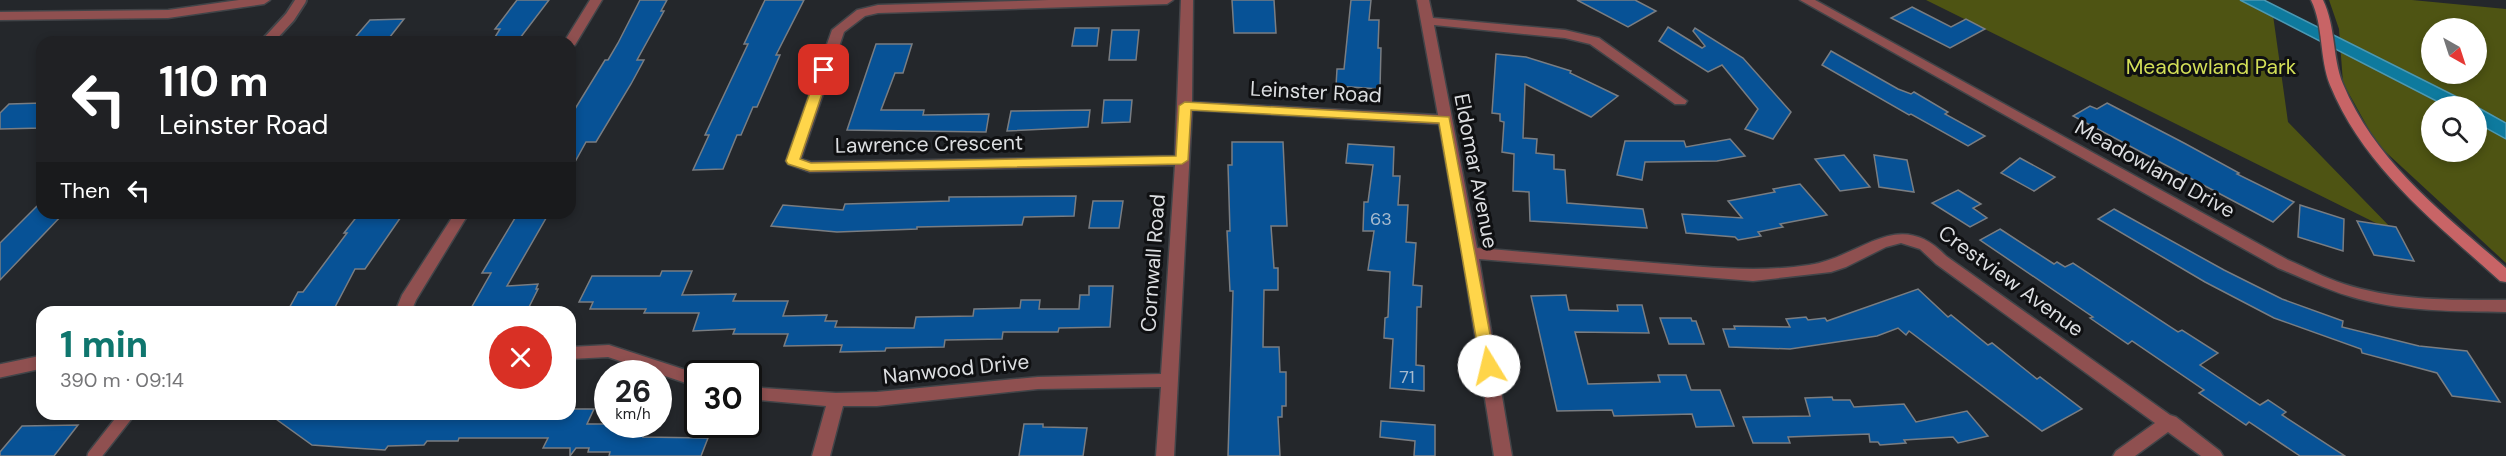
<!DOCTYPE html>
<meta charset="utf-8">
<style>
body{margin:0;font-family:"DM Sans",sans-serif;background:#f6f6f6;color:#202124;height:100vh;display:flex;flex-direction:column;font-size:22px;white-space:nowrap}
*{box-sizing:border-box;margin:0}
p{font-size:20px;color:#757577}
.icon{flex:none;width:33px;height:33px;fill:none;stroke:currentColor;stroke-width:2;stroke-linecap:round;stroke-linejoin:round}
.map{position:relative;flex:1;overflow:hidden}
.drawer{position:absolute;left:36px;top:306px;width:540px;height:114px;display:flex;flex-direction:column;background:#fff;border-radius:18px;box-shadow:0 3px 9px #0003}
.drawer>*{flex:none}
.top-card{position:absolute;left:36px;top:36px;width:540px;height:183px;border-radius:18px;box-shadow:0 3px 9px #0003;background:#202124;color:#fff;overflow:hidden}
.needle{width:39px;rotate:141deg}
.tools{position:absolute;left:2421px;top:18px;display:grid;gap:12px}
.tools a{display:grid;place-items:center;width:66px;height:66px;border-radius:50%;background:#fff;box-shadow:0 3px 9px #0003;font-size:30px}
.speed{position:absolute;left:594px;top:360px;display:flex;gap:12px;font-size:30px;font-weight:700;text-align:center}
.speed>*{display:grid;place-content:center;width:78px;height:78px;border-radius:50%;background:#fff;box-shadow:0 3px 9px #0003;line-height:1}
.speed small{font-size:15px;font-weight:400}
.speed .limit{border:3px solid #111;border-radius:9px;background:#fff;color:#111}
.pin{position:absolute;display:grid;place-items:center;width:51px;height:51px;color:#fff;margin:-26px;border-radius:12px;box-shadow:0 3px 9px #0006}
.me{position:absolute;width:66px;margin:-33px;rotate:351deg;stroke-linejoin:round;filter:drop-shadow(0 0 4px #0008)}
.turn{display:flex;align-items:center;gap:21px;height:126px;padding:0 24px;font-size:27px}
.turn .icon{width:78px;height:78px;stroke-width:2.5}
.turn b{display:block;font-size:42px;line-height:51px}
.then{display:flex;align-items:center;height:57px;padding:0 24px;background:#0003;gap:12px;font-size:22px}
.round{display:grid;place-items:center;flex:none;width:63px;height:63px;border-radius:32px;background:#f6f6f6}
.head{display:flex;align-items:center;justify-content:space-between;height:102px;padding:0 24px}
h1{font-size:36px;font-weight:800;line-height:45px;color:#0f766e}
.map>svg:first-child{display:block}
</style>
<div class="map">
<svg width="2506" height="456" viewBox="0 0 2506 456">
<rect width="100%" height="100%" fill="#24272b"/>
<g fill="#4e5413" fill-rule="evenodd">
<path d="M1926,0h334l12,8 16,114 108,111z"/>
<path d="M2329,0h83l94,9v254l-129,-119 -34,-61 -4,-54zM2432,28h44v46h-44zM2432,106h44v46h-44z"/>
</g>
<g fill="#0e7a9e" stroke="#4c98b2" stroke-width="1.5">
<path d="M2240,0h24l211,106h-29z"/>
<path d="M2477,107l29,16v16l-29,-16z"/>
</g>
<g fill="#075296" stroke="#797d82" stroke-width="1.5">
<path d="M517,0h32l-32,42h-25l8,-13h-5z"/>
<path d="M640,0h27l-6,11h3l-27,49h7l-13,24 -35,58h-10l-16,29v-54l35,-57h3l10,-17z"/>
<path d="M765,0h39l-28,55h4l-23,52h-4l-12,28h-4l-14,34 -30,1 16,-35h-4l43,-91h-4z"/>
<path d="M1232,0h42l2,33h-42z"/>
<path d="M1351,0h20l-2,20h10l-1,28h3l-1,41 -44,-3 1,-17h7z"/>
<path d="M1577,0h58l21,11 -28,16z"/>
<path d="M1912,7l39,20 15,-8 19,10 -35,19 -59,-30z"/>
<path d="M404,19l-18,23h-35l19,-22z"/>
<path d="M1668,27l34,21 3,-2 -12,-15 2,-3 48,30 48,54 -18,27 -28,-10 13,-20 -36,-44 -14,7 -49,-31z"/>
<path d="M1075,28h24l-2,18h-25z"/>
<path d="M1112,30h27l-3,30h-27z"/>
<path d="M876,44h36l-9,29h-8l-14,37h43l-1,5 66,-1 -3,18 -139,-2z"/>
<path d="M1831,51l67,38 13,5 3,-2 34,20 -3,2 40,22 -17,10 -57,-32 -2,1 -87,-50z"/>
<path d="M1496,54l30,3 45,14 -1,2 48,23 -27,21 -66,-33 -2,54 14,1 -1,14 18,2v14l11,1 2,33 76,6 4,19 -117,-7 -1,-29 -16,-1 1,-37 -12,-2 2,-30 -4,-1v-7l-8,-1z"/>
<path d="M1104,100h28l-2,22 -28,1z"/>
<path d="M42,103v25l-42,1v-16l9,-9z"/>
<path d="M2107,103l77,40 55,30 -2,1 57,28 -21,20 -200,-106 17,-10 7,3z"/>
<path d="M1090,110l-2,17 -81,4 4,-20z"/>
<path d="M1730,139l15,17 -28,5 -72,1 -3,18 -25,-5 8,-34h59l2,6z"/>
<path d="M1232,142h51l4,84h-16l3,42h4v22h-14l-1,57h16l1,25h6v34h-4v11h-4l2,39h-52l5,-165h-3l-3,-60h3l-2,-66h4z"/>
<path d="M1348,144l46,3 -1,29h7l-2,29h10l-2,37 10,1 -3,42 9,1 -1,21h-4l-1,58 8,1v25l-34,-3 3,-49 -9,-1 1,-20 3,-1 2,-45 -22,-2 6,-39h-11l1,-29h4l5,-37 -27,-2z"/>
<path d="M1844,155l26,32 -30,4 -25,-32z"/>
<path d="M1874,155l33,5 7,32 -35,-5z"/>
<path d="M2020,158l35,19 -21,14 -33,-18z"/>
<path d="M1800,184l27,31 -47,9 3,3 -25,5 3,4 -23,4 -3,-3 -49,-4 -4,-19 60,4 -14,-17 47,-9 -2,-3z"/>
<path d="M1958,190l23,14 -8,4 14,10 -17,9 -38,-24z"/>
<path d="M1076,196l-2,20 -50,1 -2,8 -105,2v2l-80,3 -66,-6 12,-21 60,5 2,-6 104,-3v-4z"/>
<path d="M42,201v12h22l-64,67v-37z"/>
<path d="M1093,201h30l-4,27h-30z"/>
<path d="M2300,205l44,14 -1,32 -45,-14z"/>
<path d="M2114,209l110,61 58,29 61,22 -1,6 77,19 48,5 33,51 -48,-6 -15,-23 -75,-20 -1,-4 -87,-31 -69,-36 -107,-63z"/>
<path d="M518,213h31l-42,73 31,-2 -2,5h2l-10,20 -58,1 21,-37h-9z"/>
<path d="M403,214l-38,55h-10l-21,40 -47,3 11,-20h5l44,-59h-3l14,-18z"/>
<path d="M2357,221l39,6 18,34 -40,-6z"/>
<path d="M2000,229l54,35 3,-2 8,5 8,-4 105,69 4,-2 36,23 -18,12 60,40 8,-5 18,12 -4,3 63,41h-45l-51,-34 -3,3 -47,-32 5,-3 -72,-49 -4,3 -38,-26 3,-1 -113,-77z"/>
<path d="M662,271h30l-10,24 54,-1 -3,7h55l-5,15 44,-1 -2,6h12l-2,6 79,1 2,-11 57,-1 1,-7 46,-1 1,-8h19l-1,9h40l1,-14h9v-9h24l-3,41 -51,1 -1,4h-55l-1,7 -57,1 -1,7 -58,1 -1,3 -45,1 2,-7 -58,1 4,-12h-55l2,-5 -42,2 6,-18h-55l2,-4h-56l3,-7h-14l13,-26h68z"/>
<path d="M1918,289l30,28 3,-2 37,30 4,-2 45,36 3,-2 42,32 -40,22 -133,-100 -3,4 -8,-7 -21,8 -87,13 -61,-2 -6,-18h12l-1,-3 56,1 -4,-8 20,-2 2,3 17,-2 2,3z"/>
<path d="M1566,295l3,15 49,1 -1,-6h25l7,28 -74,-1 13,52 72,-2 -2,-7h28l5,15h29l14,36 -38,1 -4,-13 -78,2 -2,-6 -55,1 -26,-115z"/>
<path d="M1660,318h31l1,3h4l8,23h-35z"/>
<path d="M1832,397l1,3h17l4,7 50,-3 12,18 51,-11 21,25 -30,7 -5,-6 -49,3 2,3 -26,2 -2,-3h-8l-1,-8 -81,3 2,6h-37l-10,-26 67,-1 -5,-18z"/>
<path d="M570,409h24l-7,15h61l-5,13 65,1 -7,18h-92l1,-4h-22l1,-4h-13l-6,8v-8h-27l5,-10h-89l-1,3h-31l-3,4 -36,1 -3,4 -32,-2 -41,-3 -43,-31h301z"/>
<path d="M1381,421l54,4v31h-21l1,-15 -35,-4z"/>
<path d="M1024,424h19v3l44,1 -4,28h-64z"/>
<path d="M78,425l-24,31h-54v-4l22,-26z"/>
</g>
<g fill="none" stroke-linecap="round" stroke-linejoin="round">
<defs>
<path id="lane-far1" d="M267,42l23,-25 11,-17"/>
<g id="lane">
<path d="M0,371l42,-9"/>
<path d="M94,456l33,-42"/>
</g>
<g id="street">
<path d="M239,0h31l-6,4 -96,14 -168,2v-8l168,-2z"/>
<path d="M590,0h12l-27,45 -5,1v-4h-6z"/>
<path d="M1049,0h124l-6,4 -289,9 -13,3 -21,16 -43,127 10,3 364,-6 6,-156h12l-1,102 246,13 -21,-115h12l4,18 132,12 34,8 88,63 -2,3h-10l-85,-60 -25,-6 -131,-13 43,223c59,5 118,10 177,15 52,4 103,10 155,2 53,-8 89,-59 137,-9l224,159 6,2 44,34 3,5h-22l-33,-24 -33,24h-22l3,-5 39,-28 -219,-159 -16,-15 -19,-6 -15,4 -40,20 -15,5 -78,9 -274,-22 33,197h-18l-32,-203 -23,-129 -247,-14 -18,346h-18l5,-69 -123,2 -161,17h-34l-13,50h-18l14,-50 -78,-7v-12l88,6 41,-1 161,-15 123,-3 14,-209 -365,7 -22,-8 -2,-3 46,-131 25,-20 21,-5z"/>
<path d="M1800,0h15l473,260c19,8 37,18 56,24 52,17 108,16 162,16v12c-49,-1 -99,0 -147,-13 -28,-7 -54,-20 -81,-31z"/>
<path d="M455,213h14l-53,87 -5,12h-16l7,-17z"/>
<path d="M609,345l89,29v13l-90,-30 -38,2v-12z"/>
</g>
<path id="secondary" d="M2311,0h12c13,27 9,57 20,84 33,79 101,130 163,184v14l-6,-1c-64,-58 -136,-113 -170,-196 -11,-28 -6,-58 -19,-85z"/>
</defs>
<use href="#lane-far1" stroke="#414448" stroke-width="14"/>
<use href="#lane" stroke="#414448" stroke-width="16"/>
<use href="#street" stroke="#414448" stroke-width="3"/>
<use href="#secondary" stroke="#414448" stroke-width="3"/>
<use href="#lane-far1" stroke="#8f5050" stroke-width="10"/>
<use href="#lane" stroke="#8f5050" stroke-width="13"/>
<use href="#street" fill="#8f5050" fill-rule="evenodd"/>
<use href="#secondary" fill="#c86466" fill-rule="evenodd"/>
</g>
<path fill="#ffd54a" stroke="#a68a30" stroke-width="1.5" d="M824,66l6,4 -30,89 11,4 365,-7 3,-50 6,-4 264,15 47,249 -2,4h-11l-2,-4 -42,-243 -248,-13 -3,50 -6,4 -372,7 -22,-7 -2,-3 32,-91z"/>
<g text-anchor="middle" stroke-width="6" stroke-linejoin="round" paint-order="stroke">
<g font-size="18" fill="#a7bbce">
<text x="1381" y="225">63</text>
<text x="1407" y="383">71</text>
</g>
<g font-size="21" fill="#d3df57" stroke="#0f1012">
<text x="2211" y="74">Meadowland Park</text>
</g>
<g font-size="21" fill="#dcdee1" stroke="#0f1012">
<text transform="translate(1316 92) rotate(3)" y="7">Leinster Road</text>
<text transform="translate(929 144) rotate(-1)" y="7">Lawrence Crescent</text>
<text transform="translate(2155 169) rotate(29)" y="7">Meadowland Drive</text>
<text transform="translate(1476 171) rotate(79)" y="7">Eldomar Avenue</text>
<text transform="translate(1153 263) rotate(-86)" y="7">Cornwall Road</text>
<text transform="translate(2011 281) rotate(36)" y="7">Crestview Avenue</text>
<text transform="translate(956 369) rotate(-6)" y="7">Nanwood Drive</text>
</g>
</g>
</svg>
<div class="tools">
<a><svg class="needle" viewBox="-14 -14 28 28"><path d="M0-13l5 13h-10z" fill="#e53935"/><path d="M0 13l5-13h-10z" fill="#757577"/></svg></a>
<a><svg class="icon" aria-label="search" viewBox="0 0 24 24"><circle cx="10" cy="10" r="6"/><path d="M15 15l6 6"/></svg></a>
</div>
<div class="speed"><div>26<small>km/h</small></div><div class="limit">30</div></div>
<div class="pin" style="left:824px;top:70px;background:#d93025"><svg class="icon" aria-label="arrive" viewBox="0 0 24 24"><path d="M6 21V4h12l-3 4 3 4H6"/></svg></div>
<svg class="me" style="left:1489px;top:366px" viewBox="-20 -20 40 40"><circle r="19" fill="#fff"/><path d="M0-13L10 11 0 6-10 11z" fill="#ffd54a"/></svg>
<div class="top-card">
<div class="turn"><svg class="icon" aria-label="left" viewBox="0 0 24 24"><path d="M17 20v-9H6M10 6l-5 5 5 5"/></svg><div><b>110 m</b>Leinster Road</div></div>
<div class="then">Then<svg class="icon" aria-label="left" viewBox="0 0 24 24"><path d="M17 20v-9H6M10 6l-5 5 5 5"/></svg></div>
</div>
<section class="drawer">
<div class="head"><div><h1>1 min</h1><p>390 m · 09:14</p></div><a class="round" style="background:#d93025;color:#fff"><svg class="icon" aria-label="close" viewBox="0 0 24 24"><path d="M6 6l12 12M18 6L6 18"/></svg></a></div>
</section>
</div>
